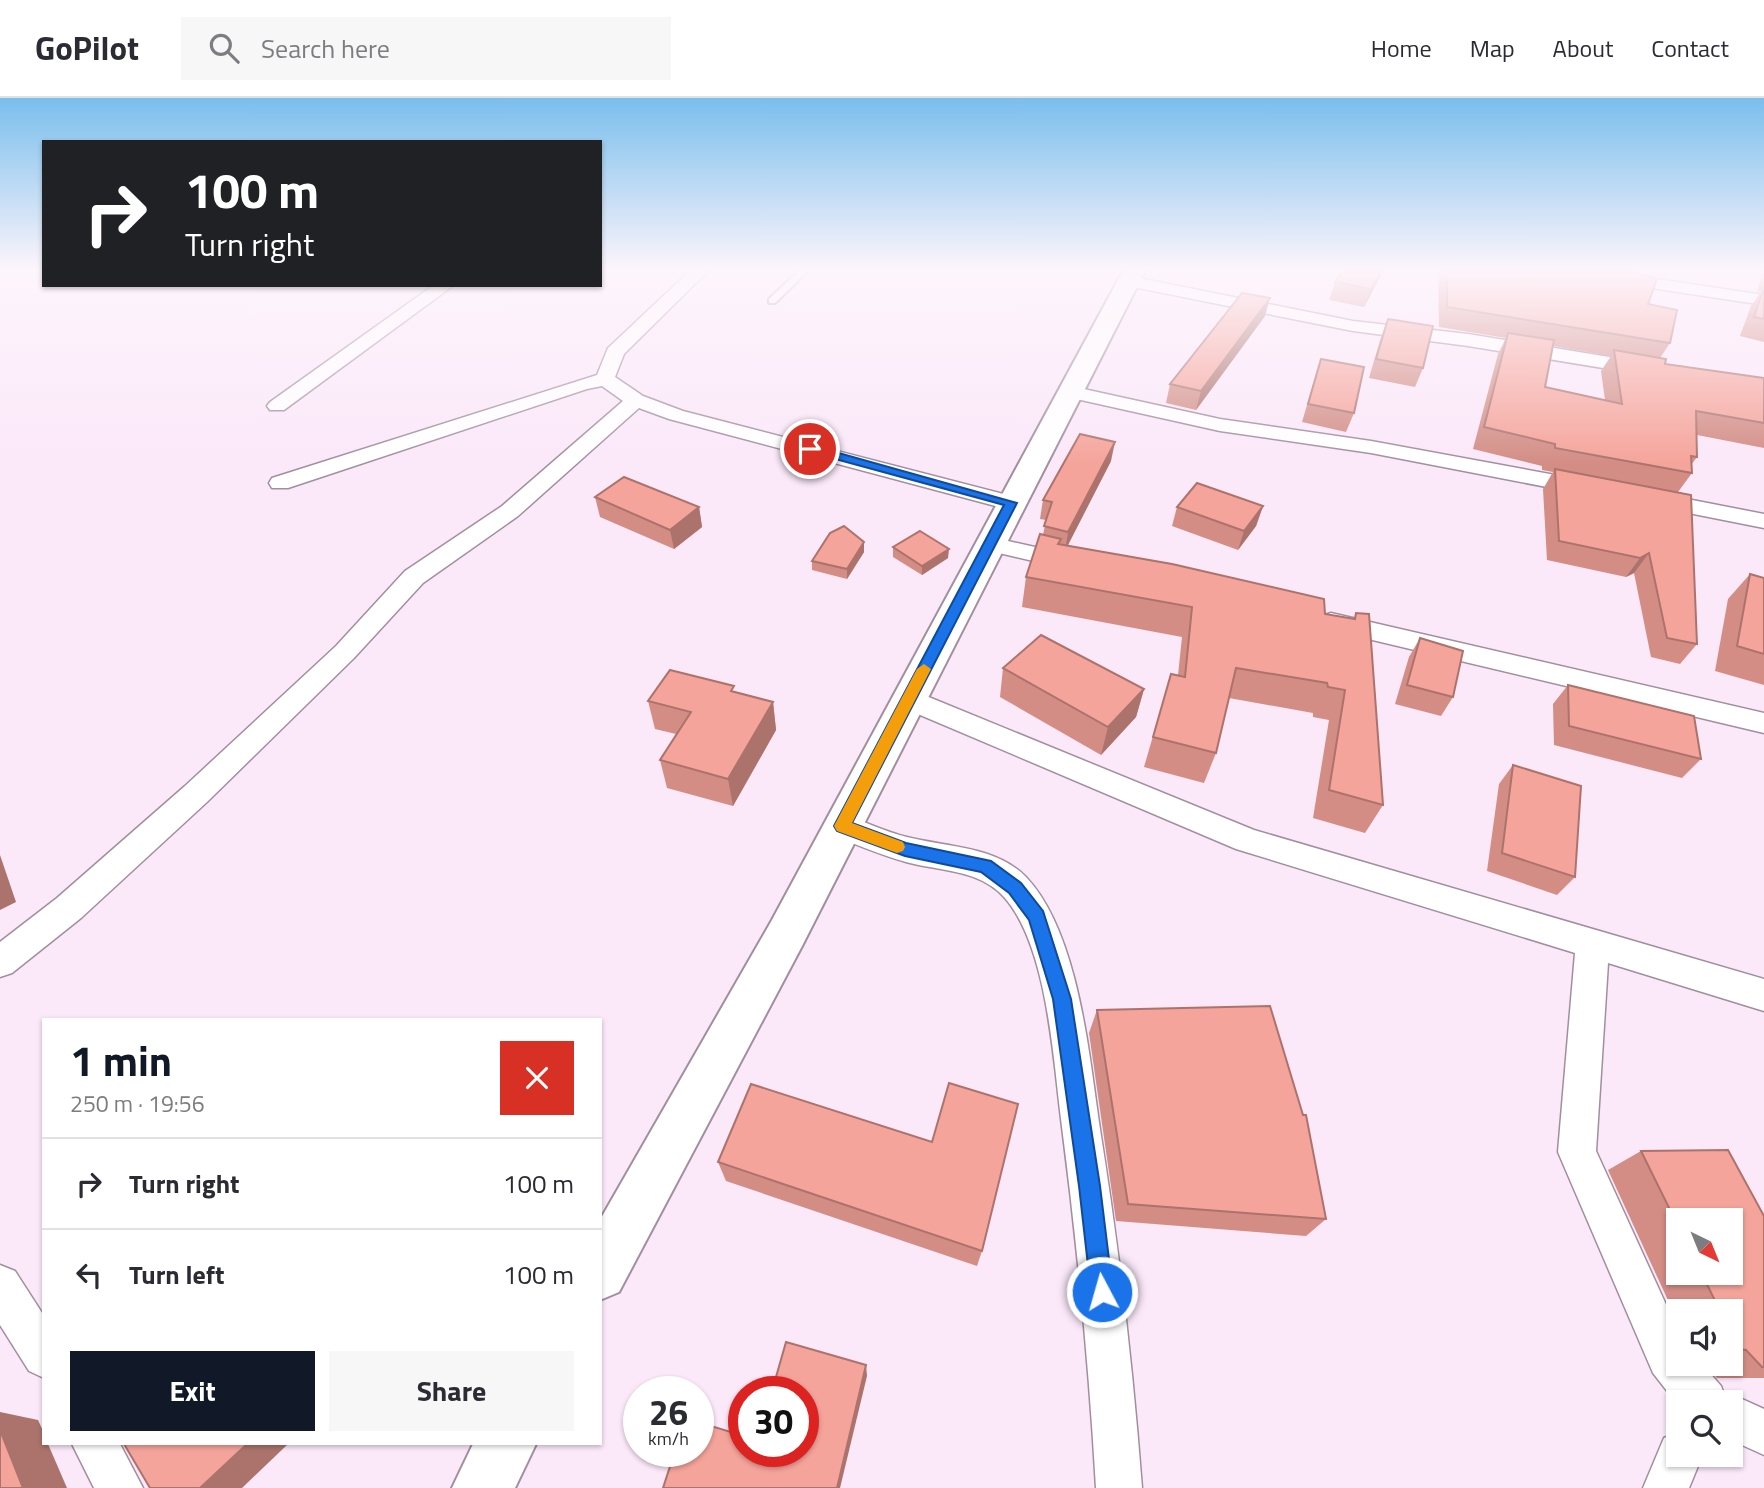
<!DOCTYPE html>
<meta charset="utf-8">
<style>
body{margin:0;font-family:"Titillium Web",sans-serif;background:#f7f7f7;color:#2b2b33;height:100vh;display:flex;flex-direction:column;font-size:26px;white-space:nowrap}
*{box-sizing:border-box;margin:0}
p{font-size:23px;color:#7c7c81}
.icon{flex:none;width:38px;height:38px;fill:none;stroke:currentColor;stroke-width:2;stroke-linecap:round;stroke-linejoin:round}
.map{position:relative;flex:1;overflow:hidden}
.side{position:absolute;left:42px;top:920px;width:560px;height:427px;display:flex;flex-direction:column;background:#fff;border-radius:0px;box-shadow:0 2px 5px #0004}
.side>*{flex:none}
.guide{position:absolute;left:42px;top:42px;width:560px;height:147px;border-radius:0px;box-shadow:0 2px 5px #0004;background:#202124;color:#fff;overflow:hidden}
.needle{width:46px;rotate:137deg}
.tools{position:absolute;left:1666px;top:1110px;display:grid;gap:14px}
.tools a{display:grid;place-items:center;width:77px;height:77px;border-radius:0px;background:#fff;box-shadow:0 2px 5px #0004;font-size:35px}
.speed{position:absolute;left:623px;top:1278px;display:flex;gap:14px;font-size:35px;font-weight:700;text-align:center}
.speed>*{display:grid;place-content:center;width:91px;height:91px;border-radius:50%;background:#fff;box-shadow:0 2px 5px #0004;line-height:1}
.speed small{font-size:18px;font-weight:400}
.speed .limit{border:10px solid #d22;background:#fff;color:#111}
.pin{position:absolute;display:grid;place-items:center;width:60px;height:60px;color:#fff;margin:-30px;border:4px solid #fff;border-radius:50%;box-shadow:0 2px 7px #0007}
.me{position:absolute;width:77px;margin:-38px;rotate:354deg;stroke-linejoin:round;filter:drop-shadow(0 0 5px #0008)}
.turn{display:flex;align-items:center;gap:24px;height:147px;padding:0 28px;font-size:32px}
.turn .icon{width:91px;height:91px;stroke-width:2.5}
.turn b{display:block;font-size:49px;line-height:60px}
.round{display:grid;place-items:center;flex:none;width:74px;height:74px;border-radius:0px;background:#f7f7f7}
.headline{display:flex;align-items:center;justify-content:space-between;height:119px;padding:0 28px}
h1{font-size:42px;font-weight:700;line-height:52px;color:#111827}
.primary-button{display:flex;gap:14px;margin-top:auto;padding:14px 28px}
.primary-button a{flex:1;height:80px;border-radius:0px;background:#111827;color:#fff;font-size:28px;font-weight:700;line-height:80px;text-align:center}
.primary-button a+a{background:#f7f7f7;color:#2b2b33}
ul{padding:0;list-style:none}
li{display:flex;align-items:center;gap:21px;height:91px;padding:0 28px;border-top:2px solid #e1e1e2}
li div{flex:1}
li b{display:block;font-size:26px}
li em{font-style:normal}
header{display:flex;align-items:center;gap:42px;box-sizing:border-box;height:98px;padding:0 35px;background:#fff;border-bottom:2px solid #e1e1e2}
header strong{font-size:33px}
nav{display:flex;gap:38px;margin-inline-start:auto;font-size:24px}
.search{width:490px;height:63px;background:#f7f7f7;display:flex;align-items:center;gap:18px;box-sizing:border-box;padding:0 24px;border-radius:0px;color:#7c7c81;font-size:26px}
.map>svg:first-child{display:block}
</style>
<header>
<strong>GoPilot</strong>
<div class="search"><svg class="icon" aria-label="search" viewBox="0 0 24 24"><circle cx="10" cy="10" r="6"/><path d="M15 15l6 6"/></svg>Search here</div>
<nav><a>Home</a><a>Map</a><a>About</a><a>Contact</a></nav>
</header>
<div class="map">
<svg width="1764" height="1390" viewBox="0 0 1764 1390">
<rect width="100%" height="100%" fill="#fbe8f9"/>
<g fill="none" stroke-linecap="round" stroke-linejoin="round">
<defs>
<path id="lane" d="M801,171h9l-35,34h-6v-4z"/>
<g id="street">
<path d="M692,171h18l-86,85 -9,23 28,19 40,15 336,87 3,5 -3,5h-16l-334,-89 -30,-11 -121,108 -95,67 -69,75 -147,144 -126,116 -69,55 -12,4v-35l57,-44 128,-112 151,-140 69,-75 97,-65 121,-105 -21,-15 -15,3 -299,99h-16l-3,-5 3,-5 325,-103 11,-27z"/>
<path d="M1617,175l147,22v10l-153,-23 -3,-4 3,-4z"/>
<path d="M1129,178l224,45 115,13 178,29 10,6 -10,6 -178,-29 -115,-15 -230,-46 -3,-4z"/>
<path d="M434,187h20l-170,125h-14l-3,-4 3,-4z"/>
<path d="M1070,288l150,33 151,22 217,40 8,2 3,5 -3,5 -8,2 -217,-42 -151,-22 -157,-35 -3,-4 3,-4z"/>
<path d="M1651,394l113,22v14l-121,-24 -3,-5 3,-5z"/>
<path d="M990,439l90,20 4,5 -4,5 -8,3 -90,-21 -4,-5 4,-5z"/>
<path d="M1331,515l433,100v20l-442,-105 -4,-6 4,-6z"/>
<path d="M909,591l345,141 510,149v32l-156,-48 -12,188 82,180v32h23l20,23 4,11 6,-3 33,15v46l-33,-15v-38h-53v3l-25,-32 -95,-221 17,-199 -339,-104 -337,-143 -4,-7 4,-7z"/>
<path d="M842,716c22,7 43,18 65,23 39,10 89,9 119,40 53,56 63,179 74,252 19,119 33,239 42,359h-46c-7,-123 -19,-246 -35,-369 -8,-63 -14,-174 -57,-222 -25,-28 -66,-26 -98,-35 -26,-7 -50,-18 -75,-27l-4,-9 4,-9z"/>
<path d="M0,1167l15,6 29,45v62l-15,-7 -29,-46z"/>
<path d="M1678,1334v22h25l-14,34h-46l21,-50z"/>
<path d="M72,1346h48l23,44h-49z"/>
</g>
<g id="secondary">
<path d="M1124,171h22l-344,677 -183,346 -19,8v-80l172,-300z"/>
<path d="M473,1346h63l-21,44h-63z"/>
</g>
</defs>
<use href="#lane" stroke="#a18f9f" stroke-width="4"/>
<use href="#street" stroke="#a18f9f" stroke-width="3"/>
<use href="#secondary" stroke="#a18f9f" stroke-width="4"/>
<use href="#lane" fill="#fff" fill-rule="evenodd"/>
<use href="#street" fill="#fff" fill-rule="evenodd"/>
<use href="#secondary" fill="#fff" fill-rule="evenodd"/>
</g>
<g fill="#d38d85" fill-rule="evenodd">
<path d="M1438,171h190l42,74 -10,15 5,6 99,14v70l-67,-13v22l-6,8 1,8 -14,19 19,152 -17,20 -29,-7 -17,-84 -8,4 -79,-17 -4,-71 10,-17 -11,-2v-4l-69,-17 25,-95 8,-16 -67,-11zM1553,248l58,10 -10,15 4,29 -60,-13z"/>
<path d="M1764,172v72l-24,-6 11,-30 10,-14 -4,-1z"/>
<path d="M1380,179l-16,30 -35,-7 6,-18z"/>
<path d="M1265,218l-69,94 -30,-7 4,-19z"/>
<path d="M1388,221l35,49 -8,19 -46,-9 12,-41z"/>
<path d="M1321,261l33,54 -8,19 -44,-10 13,-44z"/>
<path d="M1111,363l-44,85 258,68 29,5 2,-6 27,192 -18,28 -52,-15 16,-98 -16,-3v-4l-84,-15 -13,55 -12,30 -60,-16 27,-93 7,1 4,-38 -160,-30 4,-30 17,-42 3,-15 -6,-1 3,-19z"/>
<path d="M595,399l104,10 3,20 -28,22 -74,-32z"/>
<path d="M1263,408l-7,20 -18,24 -66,-24 5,-19z"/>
<path d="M864,444v10l-17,27 -35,-9v-9z"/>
<path d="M893,449l55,11 -26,17 -29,-18z"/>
<path d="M1750,476l14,4v107l-49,-14 13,-72z"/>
<path d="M1420,540l33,59 -12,19 -46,-12 14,-47z"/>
<path d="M1003,570l141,21 -8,28 -35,38 -101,-58z"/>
<path d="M1568,587l133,74 -19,19 -128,-33 -1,-41z"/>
<path d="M736,594l37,10 3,28 -43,76 -66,-18 -7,-28 16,-26 -21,-5 -7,-28z"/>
<path d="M1513,667l62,112 -18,18 -70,-24 12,-87z"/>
<path d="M1097,912l229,209 -20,17 -190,-15 -27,-188z"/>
<path d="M1641,1053l123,65v162h-47l-12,-15h26v-52h-53v11l-70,-152zM1678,1122l53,52h-53z"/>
<path d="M718,1064l264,89 -5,15 -251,-85z"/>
</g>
<g fill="#ac736c">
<path d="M1382,171h1l-3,8 -16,30 7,-18z"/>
<path d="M1270,200l-5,18 -69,94 5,-19z"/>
<path d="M1115,344l-4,19 -46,90 3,-19z"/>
<path d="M1263,408l-7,20 -18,24 6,-19z"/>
<path d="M699,409l3,20 -28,22 -4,-19z"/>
<path d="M864,444v10l-17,27v-10z"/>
<path d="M949,451l-1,9 -26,17v-9z"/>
<path d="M1649,455l-15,20 -8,4 14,-19z"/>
<path d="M1144,591l-8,28 -35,38 7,-28z"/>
<path d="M773,604l3,28 -43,76 -5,-27z"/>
<path d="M0,757l16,47 -16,8z"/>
<path d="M866,1267l1,11 -27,112h-3z"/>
<path d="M0,1314l38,8 6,13v11h4l19,44h-44l-23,-58z"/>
<path d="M247,1346h41l-46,44h-42z"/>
</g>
<g fill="#f5a49b" stroke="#ac736c" stroke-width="2">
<path d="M1343,171h39l-11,20 -36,-7z"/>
<path d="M1447,171h181v1l29,9 -9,25 29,6 -7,33 -223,-36z"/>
<path d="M1764,189v32l-10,-2z"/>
<path d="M1242,195l28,5 -69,93 -31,-7z"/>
<path d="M1388,221l45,7 -10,42 -47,-9z"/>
<path d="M1508,235l46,7 -9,47 77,17 -8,-54 52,9 -1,5 99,14v45l-68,-12 1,46 -6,-1 1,17 -137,-25v-4l-71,-17z"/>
<path d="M1321,261l43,8 -10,46 -46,-9z"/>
<path d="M1080,336l35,8 -47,90 -24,-6 8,-24 -9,-2z"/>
<path d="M1555,371l136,26 6,149 -30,-6 -18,-85 -9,5 -81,-17z"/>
<path d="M624,379l75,30 -29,23 -75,-33z"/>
<path d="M1197,385l66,23 -19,25 -67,-24z"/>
<path d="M844,428l20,16 -17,27 -35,-8 18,-28z"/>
<path d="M920,433l29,18 -27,17 -29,-19z"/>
<path d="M1040,436l21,5 -3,5 114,20 152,35 1,15 30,5 1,-6 13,1 14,191 -54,-15 16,-100 -17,-3 -1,-4 -91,-15 -20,85 -63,-16 18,-63 14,3 7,-70 -166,-30z"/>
<path d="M1750,476l14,4v76l-27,-8z"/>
<path d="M1041,537l103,54 -36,38 -105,-59z"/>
<path d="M1420,540l43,13 -10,46 -46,-12z"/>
<path d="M670,572l64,16 -3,5 42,11 -45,77 -68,-19 31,-48 -43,-11z"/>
<path d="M1568,587l126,31 7,43 -132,-33z"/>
<path d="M1513,667l68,21 -6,91 -73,-24z"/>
<path d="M1270,908l33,109h3l20,104 -198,-15 -31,-194z"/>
<path d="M949,985l69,21 -36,147 -264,-89 33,-78 181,58z"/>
<path d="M1728,1052l36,66v151h-2l-16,-17 -7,-1 -8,-16v-22h-11l-19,-39h30v-52h-53v6l-37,-75z"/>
<path d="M786,1244l80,23 -29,123h-174l12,-37h23v-29l46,14v15h59v-60h-31z"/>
<path d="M0,1332l23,58h-23z"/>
<path d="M124,1346h123l-47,44h-50z"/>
</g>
<linearGradient id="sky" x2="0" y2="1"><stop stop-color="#7abeec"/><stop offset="0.47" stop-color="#fdf5fc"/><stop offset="1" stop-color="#fdf5fc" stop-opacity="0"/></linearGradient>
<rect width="1764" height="366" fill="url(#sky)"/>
<path fill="#1a73e8" stroke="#114b97" stroke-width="2" d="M810,347l207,58 -165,320 54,20 85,18 30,22 22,28 28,88 29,187 13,106 -3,8 -8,3 -8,-3 -3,-8 -12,-106 -26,-187 -24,-79 -20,-27 -28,-21 -76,-16 -68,-25 -3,-5 170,-321 -198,-54v-5z"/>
<path fill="#f59e0b" d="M924,566l7,5 -79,154 51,19 2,5 -2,4 -6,2 -60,-22 -3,-5 83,-157z"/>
</svg>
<div class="tools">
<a><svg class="needle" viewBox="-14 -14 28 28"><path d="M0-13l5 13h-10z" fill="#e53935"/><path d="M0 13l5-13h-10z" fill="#7c7c81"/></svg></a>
<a><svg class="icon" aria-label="sound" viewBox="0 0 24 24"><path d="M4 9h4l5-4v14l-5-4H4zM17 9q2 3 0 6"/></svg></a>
<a><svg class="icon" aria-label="search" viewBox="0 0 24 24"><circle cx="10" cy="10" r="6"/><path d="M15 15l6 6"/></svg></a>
</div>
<div class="speed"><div>26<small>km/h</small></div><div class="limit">30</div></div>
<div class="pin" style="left:810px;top:351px;background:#d93025"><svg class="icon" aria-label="arrive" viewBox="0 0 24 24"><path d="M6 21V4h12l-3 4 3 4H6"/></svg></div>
<svg class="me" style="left:1102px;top:1194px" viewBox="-20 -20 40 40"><circle r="17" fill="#1a73e8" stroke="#fff" stroke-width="3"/><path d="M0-11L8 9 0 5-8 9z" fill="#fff"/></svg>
<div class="guide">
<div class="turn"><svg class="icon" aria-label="right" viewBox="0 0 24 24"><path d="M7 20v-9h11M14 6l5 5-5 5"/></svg><div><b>100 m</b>Turn right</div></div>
</div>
<section class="side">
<div class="headline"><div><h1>1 min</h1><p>250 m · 19:56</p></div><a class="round" style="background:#d93025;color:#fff"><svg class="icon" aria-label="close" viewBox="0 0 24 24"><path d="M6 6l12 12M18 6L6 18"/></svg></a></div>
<ul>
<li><svg class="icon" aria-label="right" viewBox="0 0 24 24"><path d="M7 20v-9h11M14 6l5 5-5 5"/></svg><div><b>Turn right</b></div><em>100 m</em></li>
<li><svg class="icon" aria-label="left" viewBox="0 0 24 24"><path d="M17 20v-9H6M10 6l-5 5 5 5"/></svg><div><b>Turn left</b></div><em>100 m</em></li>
</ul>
<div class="primary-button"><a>Exit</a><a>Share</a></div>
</section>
</div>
